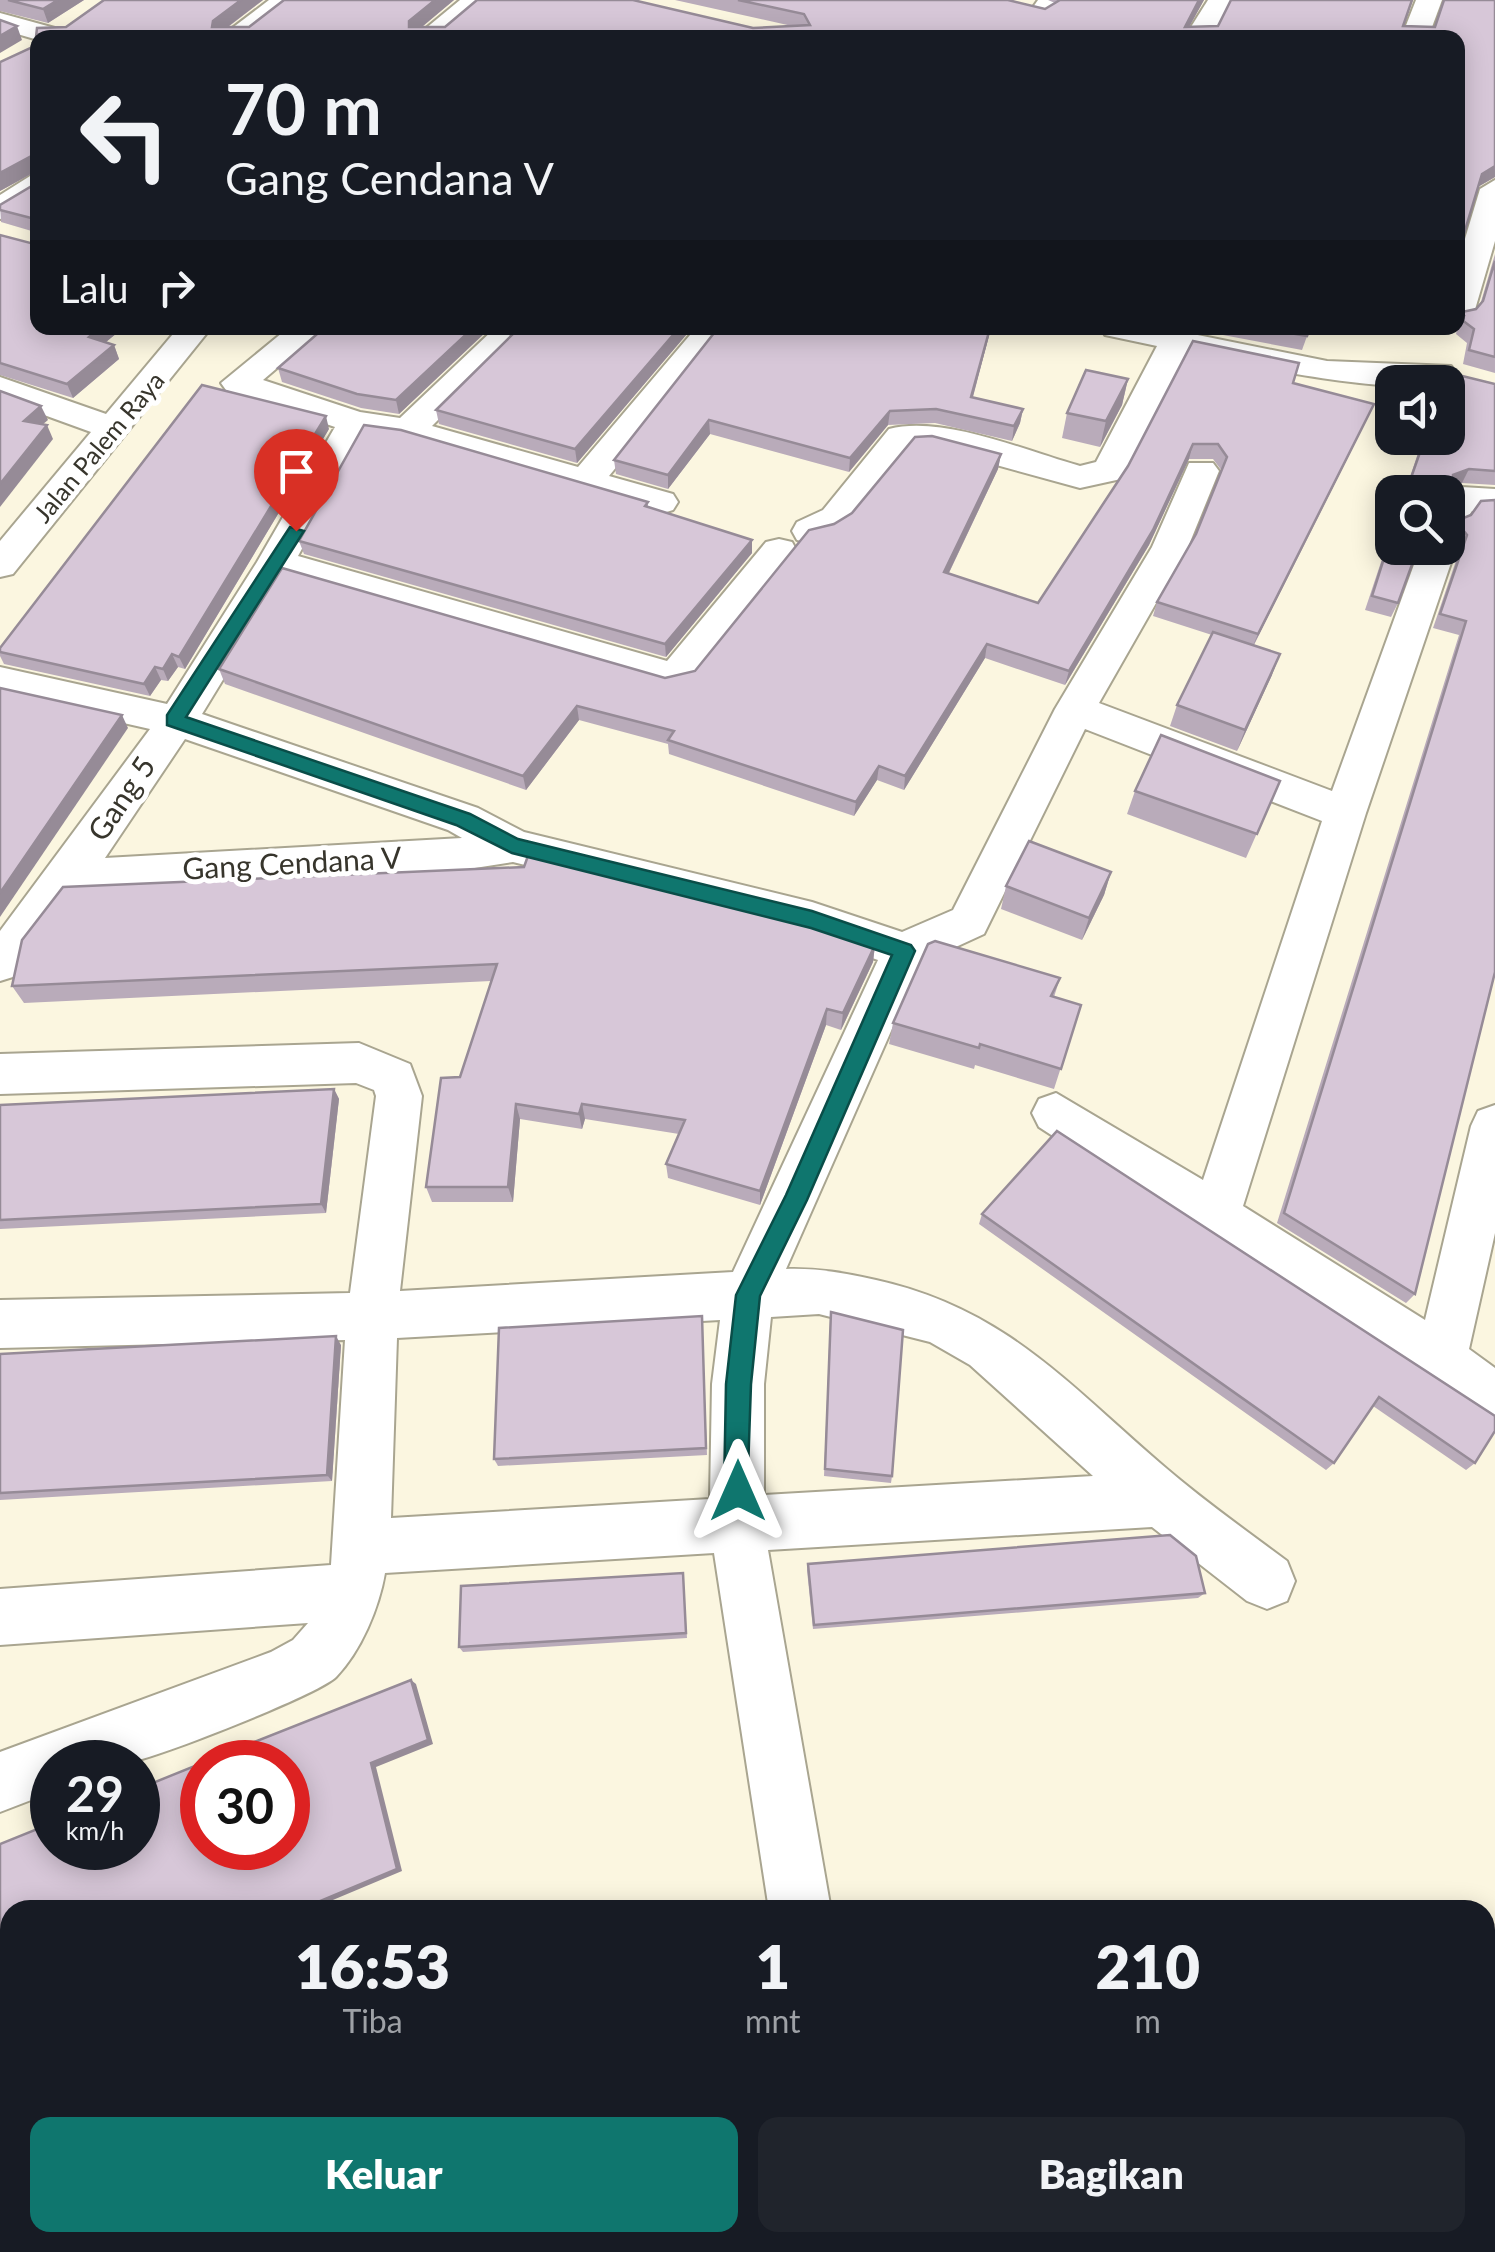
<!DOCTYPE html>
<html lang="id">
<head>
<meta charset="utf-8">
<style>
	:root { --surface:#171b24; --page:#20242c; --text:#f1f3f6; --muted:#9ea1a6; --accent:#0f766e }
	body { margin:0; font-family:Lato,sans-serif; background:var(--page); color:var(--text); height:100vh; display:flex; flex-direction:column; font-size:38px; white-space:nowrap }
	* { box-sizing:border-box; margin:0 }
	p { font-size:32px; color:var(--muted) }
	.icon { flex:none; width:55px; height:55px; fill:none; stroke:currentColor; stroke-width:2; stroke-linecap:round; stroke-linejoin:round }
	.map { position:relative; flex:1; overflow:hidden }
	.drawer { position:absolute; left:0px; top:1900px; width:1495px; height:352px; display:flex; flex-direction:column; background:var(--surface); border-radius:30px 30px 0 0; box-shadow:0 5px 25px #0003 }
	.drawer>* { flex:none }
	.banner { position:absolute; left:30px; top:30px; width:1435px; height:305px; border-radius:20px; box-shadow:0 5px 25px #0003; background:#171b24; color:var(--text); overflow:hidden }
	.buttons { position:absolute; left:1375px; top:365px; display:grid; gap:20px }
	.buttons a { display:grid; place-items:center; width:90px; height:90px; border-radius:20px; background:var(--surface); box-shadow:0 5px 25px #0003; font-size:50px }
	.speed { position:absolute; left:30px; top:1740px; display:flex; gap:20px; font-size:50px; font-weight:700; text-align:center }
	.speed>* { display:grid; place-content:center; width:130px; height:130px; border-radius:50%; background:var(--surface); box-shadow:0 5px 25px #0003; line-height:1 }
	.speed small { font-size:25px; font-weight:400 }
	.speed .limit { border:15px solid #d22; background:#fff; color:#111 }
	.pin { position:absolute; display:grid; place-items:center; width:85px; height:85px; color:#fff; margin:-102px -42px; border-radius:50% 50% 50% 0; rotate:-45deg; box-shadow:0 0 10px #0007 }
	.pin .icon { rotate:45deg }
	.me { position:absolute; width:110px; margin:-55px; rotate:0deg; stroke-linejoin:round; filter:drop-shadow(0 0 8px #0008) }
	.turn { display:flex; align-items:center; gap:35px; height:210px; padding:0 30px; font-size:45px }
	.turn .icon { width:130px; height:130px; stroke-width:2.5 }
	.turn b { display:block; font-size:70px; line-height:85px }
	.then { display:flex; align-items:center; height:95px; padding:0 30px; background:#0003; gap:20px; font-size:38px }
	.eta { display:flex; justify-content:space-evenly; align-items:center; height:170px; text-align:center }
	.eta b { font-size:60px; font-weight:800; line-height:70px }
	.button { display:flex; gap:20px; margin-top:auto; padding:20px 30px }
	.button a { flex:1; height:115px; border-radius:20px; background:var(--accent); color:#fff; font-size:40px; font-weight:800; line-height:115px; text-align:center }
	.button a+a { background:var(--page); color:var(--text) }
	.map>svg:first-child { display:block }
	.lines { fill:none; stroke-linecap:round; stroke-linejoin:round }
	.street-casing { stroke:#a9a590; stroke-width:4 }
	.street { fill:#fff; fill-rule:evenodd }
	.wall { fill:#b9abba }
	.shaded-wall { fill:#968b97 }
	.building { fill:#d7c7d8; stroke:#968b97; stroke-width:2.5 }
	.route { fill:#0f766e; stroke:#0a4d48; stroke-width:2.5 }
	.labels { text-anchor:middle; stroke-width:10; stroke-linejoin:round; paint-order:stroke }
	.far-street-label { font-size:25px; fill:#37352c; stroke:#fff }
	.street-label { font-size:30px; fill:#37352c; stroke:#fff }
</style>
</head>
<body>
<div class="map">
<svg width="1495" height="2252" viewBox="0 0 1495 2252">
	<rect width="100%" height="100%" fill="#fbf6e0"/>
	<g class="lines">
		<defs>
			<g id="street">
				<path d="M269,0H299L250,38H219Z"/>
				<path d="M460,0H490L445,38H414Z"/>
				<path d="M1038,0H1064L1038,38H1011Z"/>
				<path d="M1208,0H1234L1211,38H1184Z"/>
				<path d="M1416,0H1442L1428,38H1401Z"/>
				<path d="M0,13L62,30L66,36L38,40L0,29Z"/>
				<path d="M38,171V195L11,216L0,219V195Z"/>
				<path d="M1495,180V241L1474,313L1469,320L1458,323V262L1480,189Z"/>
				<path d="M178,328H211L13,574L0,577V541L91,432L0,399V377L106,414Z"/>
				<path d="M288,328H324L263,380L360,412L400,418L495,328H529L432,426L578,467L696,328H729L609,476L673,494L678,502L673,510L660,514L405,440L365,434L298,556L667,661L766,542L779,539L792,542L797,551L704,673L695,682L667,689L285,578L202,714L478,808L524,832L812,902L902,932L953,910L1055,709L1152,547L1189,463H1213L1219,471L1188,547L1099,703L1332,791L1420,548H1448V538L1456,548L1366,813L1243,1206L1425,1320L1471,1126L1478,1111L1495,1105V1233L1469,1349L1495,1368V1424L1476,1417L1423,1376L1039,1127L1032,1113L1039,1099L1056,1093L1203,1180L1322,821L1085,729L984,934L921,963L786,1269C818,1268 845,1273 876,1280C1003,1308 1066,1382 1160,1463C1200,1498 1244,1529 1287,1561L1295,1581L1287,1601L1267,1609L1247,1601L1152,1527L768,1550L831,1910H769L714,1553L385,1573C379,1608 361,1651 336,1677C319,1694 157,1758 130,1762C106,1766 77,1762 52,1762V1792L0,1812V1752L271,1652L293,1640L308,1623L0,1645V1589L331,1565L345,1340L0,1348V1300L350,1293L376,1096L374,1090L356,1083L0,1094V1054L359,1043L410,1064L422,1096L400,1291L733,1272L878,960L809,936L513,862L449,872L79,892L16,976L0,981V931L150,729L0,695V667L167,704L257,562L335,427L226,390L221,383ZM185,739L448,830L462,838L105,858ZM819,1314L930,1342L970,1365L1093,1476L764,1495V1384L771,1317ZM720,1320L712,1384L710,1499L391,1518L397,1338Z"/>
				<path d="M1101,328H1163L1327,361L1451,366L1456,373C1432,408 1233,362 1187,352L1121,479L1080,488L931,447L911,448C885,481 847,553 797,540L792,531L797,522L823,510L889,429C943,415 1026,451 1080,466L1096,462L1157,346L1105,335Z"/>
				<path d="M1462,487L1495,489V513L1472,511L1461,527L1448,531V493Z"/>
				<path d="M1495,2138V2206L1485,2210V2142Z"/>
				<path d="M10,2150V2218L0,2222V2154Z"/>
				<path d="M827,2242H895L897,2252H829Z"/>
				<path d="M1305,2242H1388L1384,2252H1301Z"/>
			</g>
		</defs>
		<!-- street casing -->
		<use href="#street" class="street-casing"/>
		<!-- street -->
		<use href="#street" class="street"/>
	</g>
	<!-- wall -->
	<g class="wall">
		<path d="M0,0H84L48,23L0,11Z"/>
		<path d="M104,0H263L228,27H249L284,0H454L422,27H445L477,0H633L753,28L792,26L675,0H1008L1045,9L1055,3L1048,0H1204L1189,27L1218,26L1231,0H1413L1403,26L1435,27L1444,0H1495V177L1478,187L1460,247L1462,312L1476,309L1480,305L1495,254V373L1463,364L1467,343L1456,334L1457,330L1447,328H1458V314L1464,316L1458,314V38H38V328H123L106,342L114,345L119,359L73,398L0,375V235L34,244L35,232L1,222L0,205L35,184V172L0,191V62L35,46L37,28L66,27Z"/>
		<path d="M490,328L399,414L361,408L282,382L278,368Z"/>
		<path d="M519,328H692L577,463L439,424L436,410Z"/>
		<path d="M718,328H991L973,397L1023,409L1020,423L1012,441L935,423L888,425L849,472L710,434L668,489L616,474L614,460Z"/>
		<path d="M1192,328H1310L1302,350L1191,329Z"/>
		<path d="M1446,372L1495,384V485L1462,483L1453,487L1451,530L1456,521L1471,515L1481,501L1415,1294L1406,1303L1277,1223L1459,635L1433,628L1460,549L1449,535L1448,538V492H1405L1423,438H1448V382H1442Z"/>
		<path d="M1128,379L1122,405L1100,447L1062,438L1067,413Z"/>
		<path d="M1293,383L1367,419L1254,645L1272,675L1237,751L1170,726L1177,705L1212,635L1153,616L1157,602L1196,534L1222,471L1213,459H1189L1149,545L1065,685L985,658L904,790L877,780L854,816L669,754L668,744L579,720L526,790L225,684L219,669L665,678L695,671L834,524L1001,454L998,469L949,573L1038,603L1128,466Z"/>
		<path d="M329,429L185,669L178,667L168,681L161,680L150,696L4,664L0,656V648Z"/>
		<path d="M648,502V507L752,540V553L666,657L304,554L299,541Z"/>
		<path d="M1392,529V548L1398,603L1391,617L1365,610Z"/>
		<path d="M1280,781L1246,858L1127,814L1135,791Z"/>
		<path d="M1111,872L1104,895L1082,940L1001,909L1006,886Z"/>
		<path d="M875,945L873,962L841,1030L826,1025L760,1205L668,1178L666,1164L679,1134L585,1119L582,1129L520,1119L513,1202H432L426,1187L491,981L24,1003L12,986Z"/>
		<path d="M1060,978L1054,997L1081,1005L1054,1089L975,1065L974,1069L889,1044L893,1023Z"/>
		<path d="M334,1089L339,1099L326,1213L0,1229V1105Z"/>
		<path d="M1057,1131L1475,1463L1466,1470L1373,1406L1334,1463L1326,1470L979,1224L982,1214Z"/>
		<path d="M702,1316L707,1455L498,1466L494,1459Z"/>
		<path d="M830,1321L892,1476L891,1483L824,1476Z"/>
		<path d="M341,1345L332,1481L0,1500V1354Z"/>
		<path d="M808,1564L1205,1593L1198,1598L813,1629L807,1570Z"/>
		<path d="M683,1573L687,1638L463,1652L459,1647Z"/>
	</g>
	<!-- shaded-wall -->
	<g class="shaded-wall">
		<path d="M58,0H84L48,23L43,9Z"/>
		<path d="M241,0H263L217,35L212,27L213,21Z"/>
		<path d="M435,0H454L412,35L411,38L409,21Z"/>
		<path d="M1199,0H1204L1183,38L1185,27Z"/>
		<path d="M17,26L22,40L0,53V36Z"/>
		<path d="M35,154L38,170L0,191V173Z"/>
		<path d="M1495,166V177L1476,188L1482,174Z"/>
		<path d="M100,328H123L95,351L89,337Z"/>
		<path d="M473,328H490L399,414L396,400Z"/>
		<path d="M679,328H692L577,463L575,449Z"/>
		<path d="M990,328H991L969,411L971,397Z"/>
		<path d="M114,345L119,359L73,398L67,384Z"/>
		<path d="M1128,379L1122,405L1100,447L1106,421Z"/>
		<path d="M1374,404L1367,419L1252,648L1258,634Z"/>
		<path d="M41,406L48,420L30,435L24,421Z"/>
		<path d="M1023,409L1020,423L1012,441L1014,426Z"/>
		<path d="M890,411L888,425L849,472L850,458Z"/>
		<path d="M326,416L329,429L185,669L179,657Z"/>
		<path d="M709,420L710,434L668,489V475Z"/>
		<path d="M47,425L53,439L0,507V484Z"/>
		<path d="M1193,444L1189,459L1149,545L1065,685L1069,671Z"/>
		<path d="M1001,454L998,469L942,587L944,572Z"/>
		<path d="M1469,469L1462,483L1447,490L1453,475Z"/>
		<path d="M752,540V553L666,657L665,644Z"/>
		<path d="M987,644L985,658L904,790L905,776Z"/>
		<path d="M172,654L178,667L168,681L163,669Z"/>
		<path d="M1280,654L1272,675L1237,751L1245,730Z"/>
		<path d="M155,667L161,680L150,696L144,684Z"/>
		<path d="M577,706L579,720L526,790L523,776Z"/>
		<path d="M122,715L128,728L0,917V893Z"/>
		<path d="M879,766L877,780L854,816L856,802Z"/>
		<path d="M1111,872L1104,895L1082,940L1089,918Z"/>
		<path d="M875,945L873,962L841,1030L843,1013Z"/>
		<path d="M827,1009L826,1025L760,1205V1191Z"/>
		<path d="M334,1089L339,1099L326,1213L321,1204Z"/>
		<path d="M516,1104L520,1119L513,1202L508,1187Z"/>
		<path d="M582,1104L585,1119L582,1129L579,1114Z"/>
		<path d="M336,1336L341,1345L332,1481L327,1475Z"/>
		<path d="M411,1680L416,1684L433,1744L376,1767L402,1871L309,1910H299Z"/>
		<path d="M10,2032V2036L0,2040V2036Z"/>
	</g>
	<!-- building -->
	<g class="building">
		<path d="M8,0H58L43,9Z"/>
		<path d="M104,0H241L213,21L212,27H249L284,0H435L409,21V27H445L477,0H633L753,28L810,25L804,14L738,0H1008L1045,9L1060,0H1199L1185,27L1218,26L1231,0H1412L1403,26L1435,27L1444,0H1495V166L1482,174L1460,247L1462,312L1476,309L1483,301L1495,261V357L1469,350L1474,329L1462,320L1464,316L1458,314V38H38V328H100L89,337L114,345L67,384L0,363V235L34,244L35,219L0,210V205L35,184V154L0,173V62L35,46L37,28L66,27Z"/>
		<path d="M0,20L17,26L0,36Z"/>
		<path d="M324,328H473L396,400L357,394L278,368Z"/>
		<path d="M519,328H679L575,449L436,410Z"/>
		<path d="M718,328H990L971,397L1023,409L1014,426L936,409L890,411L850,458L709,420L668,475L614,460Z"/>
		<path d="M1261,328H1310L1307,336Z"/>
		<path d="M1193,341L1299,363L1293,383L1374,404L1258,634L1157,602L1196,534L1227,457L1218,444H1193L1153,530L1069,671L987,644L905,776L879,766L856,802L668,740L674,731L577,706L523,776L219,669L282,568L665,678L695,671L809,530L834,524L852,513L915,437L932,436L1001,454L944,572L1038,603L1128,466Z"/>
		<path d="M1086,370L1128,379L1106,421L1067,413Z"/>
		<path d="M1446,372L1495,384V471L1469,469L1453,475L1451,530L1448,531V492H1406L1425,438H1448V382H1443Z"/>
		<path d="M202,385L326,416L179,657L172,654L163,669L155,667L144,684L0,652V648Z"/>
		<path d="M0,391L41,406L24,421L47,425L0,484Z"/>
		<path d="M364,425L401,430L648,502L645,506L752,540L665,644L299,541Z"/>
		<path d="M1495,500V972L1415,1294L1284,1213L1466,621L1440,614L1467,535L1456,521L1471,515L1481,501Z"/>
		<path d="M1392,533V548H1418L1398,603L1372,596Z"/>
		<path d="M1213,632L1280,654L1245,730L1177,705Z"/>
		<path d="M0,688L122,715L0,893Z"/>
		<path d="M1161,735L1280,781L1257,834L1135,791Z"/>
		<path d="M1029,841L1111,872L1089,918L1006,886Z"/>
		<path d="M529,853L809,922L875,945L843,1013L827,1009L760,1191L666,1164L685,1120L582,1104L579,1114L516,1104L508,1187H426L441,1078L460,1077L497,964L12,986L22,940L63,887L524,867Z"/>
		<path d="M935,941L1060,978L1051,996L1081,1005L1061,1069L980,1044L979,1048L893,1023L928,944Z"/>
		<path d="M334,1089L321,1204L0,1220V1105Z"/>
		<path d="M1057,1131L1495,1416V1431L1475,1463L1379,1397L1334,1463L982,1214Z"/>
		<path d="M831,1312L903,1330L892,1476L825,1469Z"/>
		<path d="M702,1316L706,1448L494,1459L499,1328Z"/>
		<path d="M336,1336L327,1475L0,1493V1354Z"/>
		<path d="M1170,1535L1196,1556L1205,1593L814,1625L808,1564Z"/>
		<path d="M683,1573L686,1633L459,1647L461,1586Z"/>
		<path d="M411,1680L428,1740L371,1763L397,1869L299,1910H10V2032L0,2036V1844L52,1823V1848H138V1789L202,1763V1848H288V1762H204Z"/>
		<path d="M24,2242H216L196,2252H3Z"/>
		<path d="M508,2242H741L743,2252H510Z"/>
	</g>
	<!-- route -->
	<path class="route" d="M290,527L304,531L186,717L470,814L518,839L812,911L911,945L915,951L807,1200L760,1296L751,1384L747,1500L738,1504L728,1500L724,1491L726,1384L736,1295L786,1195L892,955L811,928L512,853L456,825L167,725V715Z"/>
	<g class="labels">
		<!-- far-street labels -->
		<g class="far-street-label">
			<text transform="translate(99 447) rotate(-50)" y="9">Jalan Palem Raya</text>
		</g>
		<!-- street labels -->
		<g class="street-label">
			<text transform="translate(122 799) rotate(-56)" y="10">Gang 5</text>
			<text transform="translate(292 864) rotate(-3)" y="10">Gang Cendana V</text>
		</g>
	</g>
</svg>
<div class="buttons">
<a><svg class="icon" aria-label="sound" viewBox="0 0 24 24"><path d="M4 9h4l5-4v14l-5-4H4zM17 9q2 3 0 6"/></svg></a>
<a><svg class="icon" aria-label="search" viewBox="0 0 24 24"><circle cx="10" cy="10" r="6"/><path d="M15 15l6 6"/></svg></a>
</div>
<div class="speed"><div>29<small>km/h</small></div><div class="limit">30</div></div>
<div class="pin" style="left:296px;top:531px;background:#d93025"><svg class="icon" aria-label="arrive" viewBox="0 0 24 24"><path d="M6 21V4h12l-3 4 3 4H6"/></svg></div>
<svg class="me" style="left:738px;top:1491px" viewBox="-20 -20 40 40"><path d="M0-17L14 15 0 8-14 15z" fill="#0f766e" stroke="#fff" stroke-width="4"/></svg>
<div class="banner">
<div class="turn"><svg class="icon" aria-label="left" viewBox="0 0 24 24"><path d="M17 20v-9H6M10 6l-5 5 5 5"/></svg><div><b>70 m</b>Gang Cendana V</div></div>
<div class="then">Lalu<svg class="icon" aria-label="right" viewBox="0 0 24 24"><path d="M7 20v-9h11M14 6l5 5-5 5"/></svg></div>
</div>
<section class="drawer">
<div class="eta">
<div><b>16:53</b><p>Tiba</p></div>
<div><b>1</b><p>mnt</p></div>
<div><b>210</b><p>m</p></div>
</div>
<div class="button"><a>Keluar</a><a>Bagikan</a></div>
</section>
</div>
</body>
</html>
